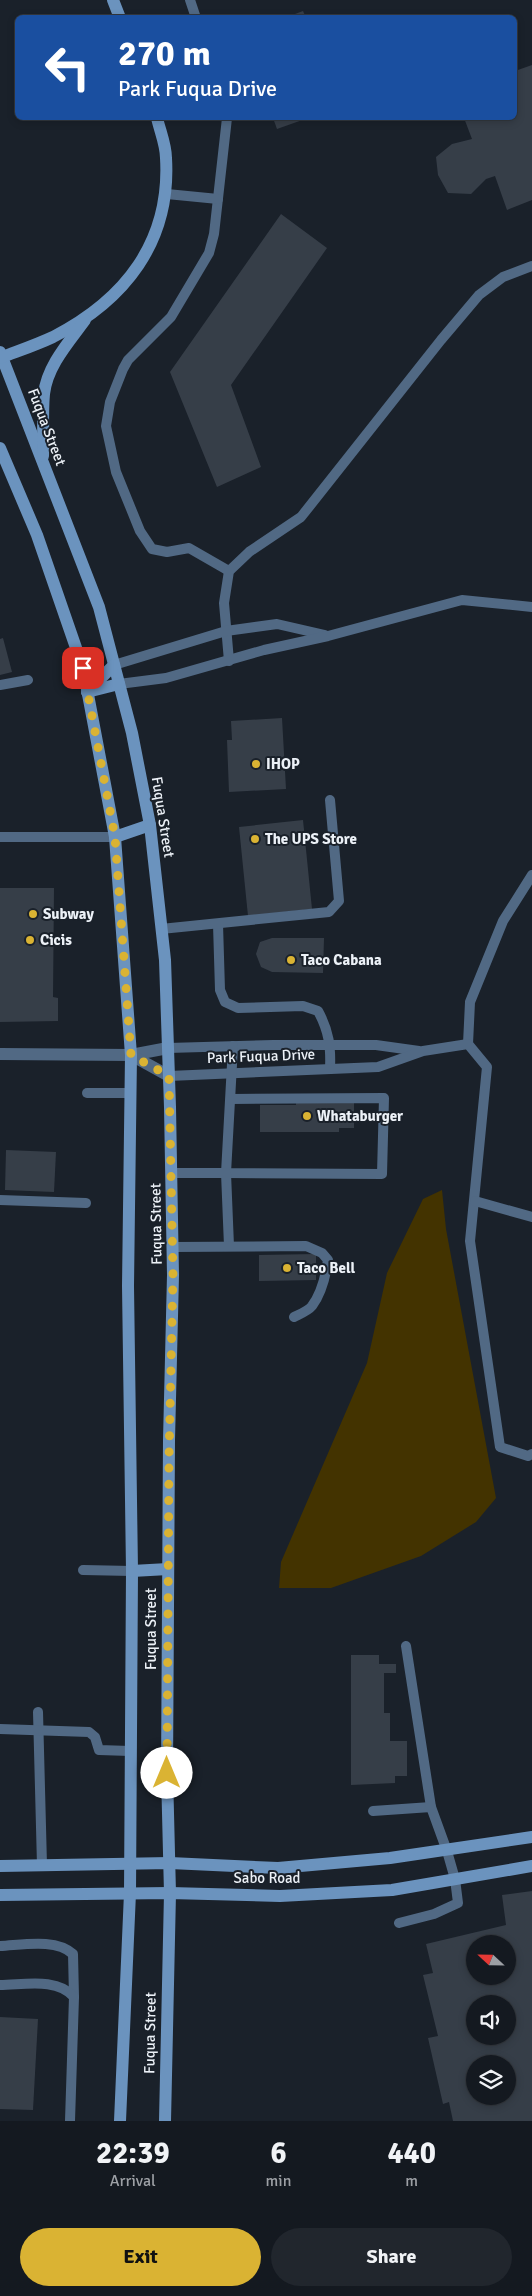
<!DOCTYPE html>
<html lang="en">
<head>
<meta charset="utf-8">
<style>
	:root { --surface:#141920; --page:#21262d; --text:#f1f3f6; --muted:#9da0a5; --line:#33383e; --accent:#dab333 }
	body { margin:0; font-family:Signika,sans-serif; background:var(--page); color:var(--text); height:100vh; display:flex; flex-direction:column; font-size:19px; white-space:nowrap }
	* { box-sizing:border-box; margin:0 }
	p { font-size:16px; color:var(--muted) }
	.icon { flex:none; width:28px; height:28px; fill:none; stroke:currentColor; stroke-width:2; stroke-linecap:round; stroke-linejoin:round }
	.map { position:relative; height:2121px; overflow:hidden }
	.drawer { display:flex; flex-direction:column; background:var(--surface); flex:1 }
	.drawer>* { flex:none }
	.top-card { position:absolute; left:15px; top:15px; width:502px; height:105px; border-radius:8px; box-shadow:0 2px 8px #0003,0 0 0 1px var(--line); background:#1a4fa0; color:#fff; overflow:hidden }
	.needle { width:32px; rotate:292deg }
	.buttons { position:absolute; left:466px; top:1935px; display:grid; gap:10px }
	.buttons a { display:grid; place-items:center; width:50px; height:50px; border-radius:50%; background:var(--surface); box-shadow:0 2px 8px #0003,0 0 0 1px var(--line); font-size:25px }
	.pin { position:absolute; display:grid; place-items:center; width:42px; height:42px; color:#fff; margin:-21px; border-radius:10px; box-shadow:0 2px 8px #0006 }
	.me { position:absolute; width:55px; margin:-28px; rotate:0deg; stroke-linejoin:round; filter:drop-shadow(0 0 4px #0008) }
	.turn { display:flex; align-items:center; gap:18px; height:105px; padding:0 20px; font-size:22px }
	.turn .icon { width:65px; height:65px; stroke-width:2.5 }
	.turn b { display:block; font-size:35px; line-height:42px }
	.eta { display:flex; justify-content:space-evenly; align-items:center; height:85px; text-align:center }
	.eta b { font-size:30px; font-weight:700; line-height:35px }
	.button { display:flex; gap:10px; margin-top:auto; padding:10px 20px }
	.button a { flex:1; height:58px; border-radius:30px; background:var(--accent); color:#111; font-size:20px; font-weight:700; line-height:58px; text-align:center }
	.button a+a { background:var(--page); color:var(--text) }
	.map>svg:first-child { display:block }
	.green { fill:#433300 }
	.building { fill:#363e48; fill-rule:evenodd }
	.lines { fill:none; stroke-linecap:round; stroke-linejoin:round }
	.lane { stroke:#516984; stroke-width:10 }
	.street { stroke:#516984; stroke-width:12 }
	.secondary { stroke:#6b93be; stroke-width:12 }
	.route { stroke:#dab333; stroke-width:9; stroke-dasharray:0 16.2 }
	.poi-dot { fill:#dab333; stroke:#1a212a; stroke-width:2 }
	.labels { text-anchor:middle; stroke-width:4; stroke-linejoin:round; paint-order:stroke }
	.street-label { font-size:15px; fill:#ecf1f7; stroke:#1a212a }
	.poi-label { font-size:15px; font-weight:bold; fill:#ecf1f7; stroke:#1a212a; text-anchor:start }
</style>
</head>
<body>
<div class="map">
<svg width="532" height="2121" viewBox="0 0 532 2121">
	<rect width="100%" height="100%" fill="#1a212a"/>
	<!-- green -->
	<path class="green" d="M442,1190L446,1229L496,1498L476,1522L421,1556L331,1588H279L281,1562L367,1363L387,1273L423,1199Z"/>
	<!-- building -->
	<g class="building">
		<path d="M303,11L306,18H287V17Z"/>
		<path d="M532,65V200L507,210L495,176L486,179L471,194L448,193L438,175L436,157L452,144L472,139L464,118H515V71Z"/>
		<path d="M273,118H308L277,129Z"/>
		<path d="M281,214L327,248L231,385L261,467L217,487L170,372Z"/>
		<path d="M3,638L12,672L0,675V639Z"/>
		<path d="M282,718L286,789L229,792L227,740H232L231,721Z"/>
		<path d="M303,820L312,909L248,916L239,827Z"/>
		<path d="M0,888H54L53,997L58,998V1021L0,1022Z"/>
		<path d="M272,938H324L323,973L272,972L261,967L256,954L260,942Z"/>
		<path d="M296,1102H354V1128H339V1132H260V1105H296Z"/>
		<path d="M6,1150L56,1152L54,1192L5,1190Z"/>
		<path d="M316,1254V1280L259,1281V1255Z"/>
		<path d="M351,1655H379V1664H396V1673H384V1713H390V1741H407V1776H395V1783L351,1785Z"/>
		<path d="M532,1891V2121H453L449,2102L443,2104L428,2038L438,2036L423,1975L433,1973L426,1944L506,1925L502,1895ZM475,1944H508V1976H475ZM475,2004H508V2036H475ZM475,2064H508V2096H475Z"/>
		<path d="M0,2017L38,2019L33,2110L0,2109Z"/>
	</g>
	<g class="lines">
		<!-- lane -->
		<g class="lane">
			<path d="M190,0L196,18"/>
			<path d="M227,118L214,234L209,253L171,317L128,360L123,369L110,402L106,426L116,472L140,531L152,549L167,552L189,548L229,571"/>
			<path d="M167,194L218,199"/>
			<path d="M229,661L224,603L229,571L249,552L301,517L441,340L479,295L503,277L532,266"/>
			<path d="M114,665L226,631L277,624L325,635"/>
			<path d="M119,684L166,678L264,650L328,636L462,600L532,607"/>
			<path d="M0,685L28,680"/>
			<path d="M0,837H115"/>
			<path d="M218,924L220,990L225,1002L238,1008L303,1006L318,1011C329,1031 331,1047 330,1069"/>
			<path d="M161,929L329,912L339,901L330,800"/>
			<path d="M468,1044L470,1002L503,921L532,875"/>
			<path d="M168,1048L273,1045H376L419,1051"/>
			<path d="M169,1076L378,1067L423,1051L468,1044L487,1067L470,1241L500,1447L528,1456L532,1454"/>
			<path d="M87,1093H131"/>
			<path d="M231,1099L384,1098L382,1174L226,1173L233,1046"/>
			<path d="M171,1173H226L229,1246"/>
			<path d="M0,1200L86,1203"/>
			<path d="M475,1201L532,1217"/>
			<path d="M173,1247L306,1246L322,1253L328,1260C326,1274 321,1294 312,1306C308,1311 300,1314 294,1317"/>
			<path d="M83,1570L132,1571"/>
			<path d="M38,1712L42,1865"/>
			<path d="M0,1729L89,1732L95,1737L99,1750L130,1751"/>
			<path d="M373,1811L431,1807"/>
			<path d="M399,1923L434,1914L458,1903L455,1879L447,1851L431,1807L406,1646"/>
			<path d="M0,1946C22,1945 56,1938 73,1954L74,1997"/>
			<path d="M0,1985C23,1985 57,1977 74,1997L70,2121"/>
		</g>
		<!-- street -->
		<g class="street">
			<path d="M0,1054L131,1055L168,1048"/>
			<path d="M131,1055L169,1076"/>
		</g>
		<!-- secondary -->
		<g class="secondary">
			<path d="M113,0L120,18"/>
			<path d="M0,352L99,607L132,733L150,825L165,960L170,1107L173,1275L169,1440L167,1773L170,1893L165,2121"/>
			<path d="M0,358C18,351 36,345 53,337C125,300 171,242 166,158C166,145 160,131 157,118"/>
			<path d="M0,448L37,535L83,668L115,837L131,1055L128,1286L132,1571L130,1893L120,2121"/>
			<path d="M43,456C44,436 42,414 44,394C47,366 69,342 85,320"/>
			<path d="M87,692L114,665"/>
			<path d="M87,692L119,684"/>
			<path d="M115,837L150,825"/>
			<path d="M132,1571L168,1569"/>
			<path d="M0,1866L170,1863L278,1868L390,1858L532,1837"/>
			<path d="M0,1895L170,1893L280,1896L392,1890L532,1866"/>
		</g>
	</g>
	<g class="lines">
		<!-- route -->
		<path class="route" d="M83,668L115,837L131,1055L169,1076L173,1275L169,1458L167,1773"/>
	</g>
	<!-- markers -->
	<g class="poi-dot">
		<circle cx="256" cy="764" r="5"/>
		<circle cx="255" cy="839" r="5"/>
		<circle cx="33" cy="914" r="5"/>
		<circle cx="30" cy="940" r="5"/>
		<circle cx="291" cy="960" r="5"/>
		<circle cx="307" cy="1116" r="5"/>
		<circle cx="287" cy="1268" r="5"/>
	</g>
	<g class="labels">
		<!-- street labels -->
		<g class="street-label">
			<text transform="translate(47 427) rotate(69)" y="5">Fuqua Street</text>
			<text transform="translate(163 817) rotate(81)" y="5">Fuqua Street</text>
			<text transform="translate(261 1056) rotate(-2)" y="5">Park Fuqua Drive</text>
			<text transform="translate(156 1224) rotate(-91)" y="5">Fuqua Street</text>
			<text transform="translate(151 1629) rotate(-90)" y="5">Fuqua Street</text>
			<text x="267" y="1883">Sabo Road</text>
			<text transform="translate(150 2033) rotate(-89)" y="5">Fuqua Street</text>
		</g>
		<!-- poi labels -->
		<g class="poi-label">
			<text x="266" y="769">IHOP</text>
			<text x="265" y="844">The UPS Store</text>
			<text x="43" y="919">Subway</text>
			<text x="40" y="945">Cicis</text>
			<text x="301" y="965">Taco Cabana</text>
			<text x="317" y="1121">Whataburger</text>
			<text x="297" y="1273">Taco Bell</text>
		</g>
	</g>
</svg>
<div class="buttons">
<a><svg class="needle" viewBox="-14 -14 28 28"><path d="M0-13l5 13h-10z" fill="#e53935"/><path d="M0 13l5-13h-10z" fill="#9da0a5"/></svg></a>
<a><svg class="icon" aria-label="sound" viewBox="0 0 24 24"><path d="M4 9h4l5-4v14l-5-4H4zM17 9q2 3 0 6"/></svg></a>
<a><svg class="icon" aria-label="layers" viewBox="0 0 24 24"><path d="M12 4l9 5-9 5-9-5zM3 14l9 5 9-5"/></svg></a>
</div>
<div class="pin" style="left:83px;top:668px;background:#d93025"><svg class="icon" aria-label="arrive" viewBox="0 0 24 24"><path d="M6 21V4h12l-3 4 3 4H6"/></svg></div>
<svg class="me" style="left:167px;top:1773px" viewBox="-20 -20 40 40"><circle r="19" fill="#fff"/><path d="M0-13L10 11 0 6-10 11z" fill="#dab333"/></svg>
<div class="top-card">
<div class="turn"><svg class="icon" aria-label="left" viewBox="0 0 24 24"><path d="M17 20v-9H6M10 6l-5 5 5 5"/></svg><div><b>270 m</b>Park Fuqua Drive</div></div>
</div>
</div>
<section class="drawer">
<div class="eta">
<div><b>22:39</b><p>Arrival</p></div>
<div><b>6</b><p>min</p></div>
<div><b>440</b><p>m</p></div>
</div>
<div class="button"><a>Exit</a><a>Share</a></div>
</section>
</body>
</html>
